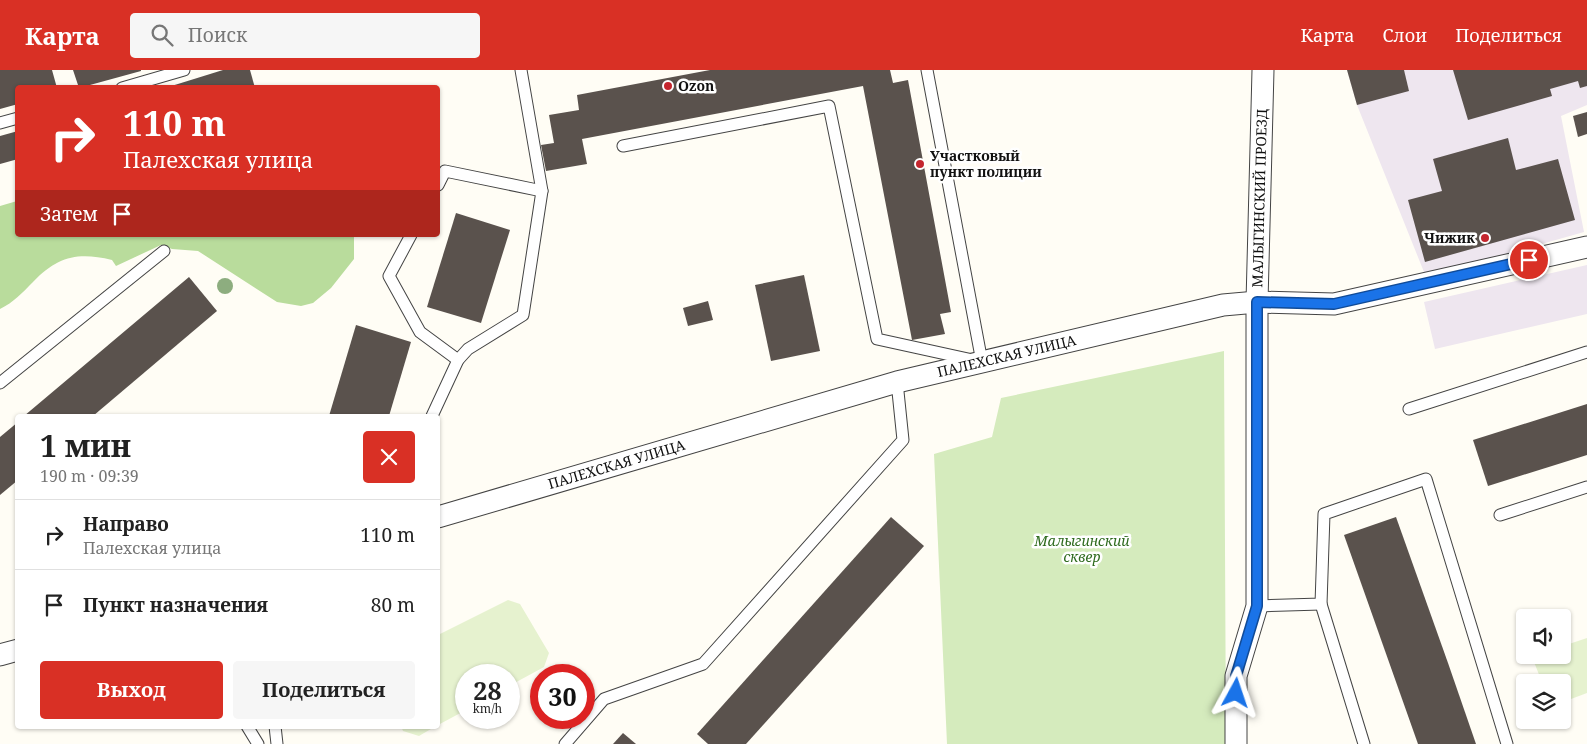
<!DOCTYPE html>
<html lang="ru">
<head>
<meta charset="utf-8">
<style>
	:root { --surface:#fff; --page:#f6f6f6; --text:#222; --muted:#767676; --line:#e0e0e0; --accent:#d93025 }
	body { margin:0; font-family:"Noto Serif",serif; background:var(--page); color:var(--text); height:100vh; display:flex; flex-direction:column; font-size:19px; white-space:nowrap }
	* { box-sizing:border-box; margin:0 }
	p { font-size:16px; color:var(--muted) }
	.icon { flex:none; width:28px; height:28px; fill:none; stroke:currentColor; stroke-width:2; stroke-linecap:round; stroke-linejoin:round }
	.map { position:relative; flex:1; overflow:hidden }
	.side { position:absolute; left:15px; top:344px; width:425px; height:315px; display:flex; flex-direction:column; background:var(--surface); border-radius:5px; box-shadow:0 1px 4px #0004 }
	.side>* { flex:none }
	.hud { position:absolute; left:15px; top:15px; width:425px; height:152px; border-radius:5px; box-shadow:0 1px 4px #0004; background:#d93025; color:#fff; overflow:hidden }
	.tools { position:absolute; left:1516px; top:539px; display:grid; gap:10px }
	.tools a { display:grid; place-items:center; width:55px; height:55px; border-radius:5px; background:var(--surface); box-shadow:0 1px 4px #0004; font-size:25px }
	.speed { position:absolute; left:455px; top:594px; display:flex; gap:10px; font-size:25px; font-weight:700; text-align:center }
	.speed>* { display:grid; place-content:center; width:65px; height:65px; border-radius:50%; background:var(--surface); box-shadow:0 1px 4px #0004; line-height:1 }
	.speed small { font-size:12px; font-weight:400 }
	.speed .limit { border:8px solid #d22; background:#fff; color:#111 }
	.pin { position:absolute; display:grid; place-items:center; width:42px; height:42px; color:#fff; margin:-21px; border:2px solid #fff; border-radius:50%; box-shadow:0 1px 5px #0007 }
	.me { position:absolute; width:55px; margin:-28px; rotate:5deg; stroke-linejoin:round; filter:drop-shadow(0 0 4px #0008) }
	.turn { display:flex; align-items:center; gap:18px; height:105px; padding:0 25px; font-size:22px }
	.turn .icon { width:65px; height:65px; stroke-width:2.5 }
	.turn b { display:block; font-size:35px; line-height:42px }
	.then { display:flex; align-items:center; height:48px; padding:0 25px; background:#0003; gap:10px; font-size:19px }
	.round { display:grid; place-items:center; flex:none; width:52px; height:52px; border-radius:5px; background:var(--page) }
	.headline { display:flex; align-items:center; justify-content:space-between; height:85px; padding:0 25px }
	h1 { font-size:30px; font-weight:700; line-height:38px }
	.primary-button { display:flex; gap:10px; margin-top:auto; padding:10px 25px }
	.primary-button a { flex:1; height:58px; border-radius:5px; background:var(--accent); color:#fff; font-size:20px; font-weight:700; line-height:58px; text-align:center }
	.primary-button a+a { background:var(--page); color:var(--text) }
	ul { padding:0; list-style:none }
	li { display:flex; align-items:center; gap:15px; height:70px; padding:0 25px; border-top:1px solid var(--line) }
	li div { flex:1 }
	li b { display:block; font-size:19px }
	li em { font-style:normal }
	header { display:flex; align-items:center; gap:30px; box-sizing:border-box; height:70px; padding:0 25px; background:var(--accent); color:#fff }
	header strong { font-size:24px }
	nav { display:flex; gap:28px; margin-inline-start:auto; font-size:18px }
	.search { width:350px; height:45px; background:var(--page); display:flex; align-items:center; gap:12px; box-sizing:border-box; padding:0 18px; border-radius:5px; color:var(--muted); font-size:19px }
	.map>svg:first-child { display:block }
	.industrial { fill:#eee6ef }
	.green { fill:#d5ebbd }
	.forest { fill:#b9dc9c }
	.pitch { fill:#e6f2cf }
	.building { fill:#5a524d }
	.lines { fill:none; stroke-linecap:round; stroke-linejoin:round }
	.service-casing { stroke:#444; stroke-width:13 }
	.minor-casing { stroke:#444; stroke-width:23 }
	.service { stroke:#fff; stroke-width:11 }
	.minor { stroke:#fff; stroke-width:21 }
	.tree { fill:#8dad7f }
	.route-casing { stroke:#114b97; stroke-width:12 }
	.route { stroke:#1a73e8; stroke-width:9 }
	.poi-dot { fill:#c4262e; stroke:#fff; stroke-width:2 }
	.labels { text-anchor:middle; stroke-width:5; stroke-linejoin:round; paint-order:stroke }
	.poi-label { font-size:14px; font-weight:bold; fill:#111; stroke:#fff; text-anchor:start }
	.street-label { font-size:14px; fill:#111; stroke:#fff }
	.park-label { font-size:14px; font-style:italic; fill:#2f6b1f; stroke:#fff }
</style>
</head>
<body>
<header>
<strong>Карта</strong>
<div class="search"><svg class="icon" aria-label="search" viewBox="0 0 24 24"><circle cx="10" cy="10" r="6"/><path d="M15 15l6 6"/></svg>Поиск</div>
<nav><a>Карта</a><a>Слои</a><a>Поделиться</a></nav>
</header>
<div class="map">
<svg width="1587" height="674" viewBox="0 0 1587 674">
	<rect width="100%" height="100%" fill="#fffdf5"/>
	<!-- industrial -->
	<g class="industrial">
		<path d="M1347,0H1587V35L1561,46L1584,162L1426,207L1357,35Z"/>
		<path d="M1587,195V244L1435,279L1424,232Z"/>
	</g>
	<!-- green -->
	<path class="green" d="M1224,281L1226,674H947L934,384L992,367L1001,328Z"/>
	<!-- forest -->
	<path class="forest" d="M17,131L18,165H354V189L331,218L313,233L301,236L277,232L198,181L172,179L161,175L116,196L112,190C78,182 58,186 33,212C22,223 14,232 0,239V136Z"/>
	<!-- pitch -->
	<g class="pitch">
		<path d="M508,530L520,534L549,583L544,597L509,616V605H466V640L438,655V565Z"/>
		<path d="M1587,568V623L1563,632L1562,612H1542L1532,587L1538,585H1562L1563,576Z"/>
		<path d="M401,656H436L419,666L403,661Z"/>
	</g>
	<!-- building -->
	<g class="building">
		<path d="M0,0H52L57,18H18V34L0,39Z"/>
		<path d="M73,0H141V1L79,18Z"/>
		<path d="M223,0H250L255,18H165Z"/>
		<path d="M710,0H890L893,13L908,10L951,242L940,244L945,264L912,270L863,16L582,69L587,94L546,101L541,75L554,73L549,45L579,40L577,25Z"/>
		<path d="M1347,0H1404L1409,21L1357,35Z"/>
		<path d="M1453,0H1587V16L1580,18L1578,11L1550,19L1552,26L1468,50Z"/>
		<path d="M1587,42V64L1578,67L1573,46Z"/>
		<path d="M18,61V89L0,94V66Z"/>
		<path d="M1508,68L1516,100L1558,89L1575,150L1425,192L1408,130L1442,121L1433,89Z"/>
		<path d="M456,143L510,160L481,253L427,237Z"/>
		<path d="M804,205L820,281L771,291L755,215Z"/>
		<path d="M189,207L217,241L93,346H24Z"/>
		<path d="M708,231L713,250L688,256L683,238Z"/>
		<path d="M356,255L411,272L389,346H329Z"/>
		<path d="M1587,334V385L1488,416L1473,370Z"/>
		<path d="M18,352V410L0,425V367Z"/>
		<path d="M891,447L924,476L746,674H708L697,664Z"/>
		<path d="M1396,447L1448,593L1476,674H1418L1344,465Z"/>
		<path d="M623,663L636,674H613Z"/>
	</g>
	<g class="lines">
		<defs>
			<g id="service">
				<path d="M122,18L184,0"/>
				<path d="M0,53L18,48"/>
				<path d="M623,76L829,36L877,269L982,292L927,0"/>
				<path d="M438,115L445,101L542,121"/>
				<path d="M411,165L389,206L420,262L458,290"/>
				<path d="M0,313L164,181"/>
				<path d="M1409,339L1587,282"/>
				<path d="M432,346L458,290L468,279L523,245L542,121L521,0"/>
				<path d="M1500,445L1587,417"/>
				<path d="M1321,534L1364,674"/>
				<path d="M1257,536L1321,534L1324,444L1426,409L1507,674"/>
				<path d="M247,656L258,674"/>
				<path d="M275,656L277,674"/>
				<path d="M565,674L604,629L703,594L903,370L897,312"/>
			</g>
			<g id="minor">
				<path id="s1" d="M438,447L897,312L1223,235L1257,232L1334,234L1587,177"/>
				<path d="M0,585L18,580"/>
				<path id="s2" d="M1236,674V606L1257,536V232L1263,0"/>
			</g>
		</defs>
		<!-- service casing -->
		<use href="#service" class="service-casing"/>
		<!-- minor casing -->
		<use href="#minor" class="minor-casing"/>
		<!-- service -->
		<use href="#service" class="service"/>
		<!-- minor -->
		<use href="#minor" class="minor"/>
	</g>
	<!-- trees -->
	<circle class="tree" cx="225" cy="216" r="8"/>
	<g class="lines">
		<defs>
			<path id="route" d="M1236,623V606L1257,536V232L1334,234L1529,190"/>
		</defs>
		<!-- route casing -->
		<use href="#route" class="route-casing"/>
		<!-- route -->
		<use href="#route" class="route"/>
	</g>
	<!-- markers -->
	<g class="poi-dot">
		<circle cx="668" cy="16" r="5"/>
		<circle cx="920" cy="94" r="5"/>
		<circle cx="1485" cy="168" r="5"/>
	</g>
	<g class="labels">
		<!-- poi labels -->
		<g class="poi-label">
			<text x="678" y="21">Ozon</text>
			<text x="930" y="91">Участковый<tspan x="930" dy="16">пункт полиции</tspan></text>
			<text x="1475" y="173" text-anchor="end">Чижик</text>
		</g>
		<!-- street labels -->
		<g class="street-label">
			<text dy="5" stroke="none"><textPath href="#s2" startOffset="549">МАЛЫГИНСКИЙ ПРОЕЗД</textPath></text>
			<text dy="5" stroke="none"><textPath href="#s1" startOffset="591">ПАЛЕХСКАЯ УЛИЦА</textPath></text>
			<text dy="5" stroke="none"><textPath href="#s1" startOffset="186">ПАЛЕХСКАЯ УЛИЦА</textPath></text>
		</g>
		<!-- park labels -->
		<g class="park-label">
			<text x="1082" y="476">Малыгинский<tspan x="1082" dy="16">сквер</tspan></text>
		</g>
	</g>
</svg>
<div class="tools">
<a><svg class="icon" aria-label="sound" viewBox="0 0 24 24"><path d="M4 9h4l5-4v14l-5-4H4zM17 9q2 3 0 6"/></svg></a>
<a><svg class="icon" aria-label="layers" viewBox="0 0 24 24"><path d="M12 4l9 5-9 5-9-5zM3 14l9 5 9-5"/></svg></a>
</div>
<div class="speed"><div>28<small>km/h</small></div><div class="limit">30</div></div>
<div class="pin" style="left:1529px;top:190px;background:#d93025"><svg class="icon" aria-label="arrive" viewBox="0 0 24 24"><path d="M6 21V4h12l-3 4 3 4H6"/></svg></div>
<svg class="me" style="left:1236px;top:623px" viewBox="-20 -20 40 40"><path d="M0-17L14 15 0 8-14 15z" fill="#1a73e8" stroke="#fff" stroke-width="4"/></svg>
<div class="hud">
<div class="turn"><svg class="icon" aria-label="right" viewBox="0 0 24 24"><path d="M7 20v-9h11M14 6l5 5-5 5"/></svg><div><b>110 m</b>Палехская улица</div></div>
<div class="then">Затем<svg class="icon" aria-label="arrive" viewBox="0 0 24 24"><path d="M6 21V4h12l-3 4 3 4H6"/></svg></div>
</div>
<section class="side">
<div class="headline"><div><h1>1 мин</h1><p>190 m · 09:39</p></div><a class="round" style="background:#d93025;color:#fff"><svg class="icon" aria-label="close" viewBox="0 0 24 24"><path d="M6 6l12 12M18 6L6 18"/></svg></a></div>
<ul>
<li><svg class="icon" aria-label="right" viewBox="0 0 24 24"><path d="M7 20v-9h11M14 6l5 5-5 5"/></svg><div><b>Направо</b><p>Палехская улица</p></div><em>110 m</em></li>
<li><svg class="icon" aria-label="arrive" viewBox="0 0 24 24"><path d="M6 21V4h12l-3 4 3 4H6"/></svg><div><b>Пункт назначения</b></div><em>80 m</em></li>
</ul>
<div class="primary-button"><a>Выход</a><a>Поделиться</a></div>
</section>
</div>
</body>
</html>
